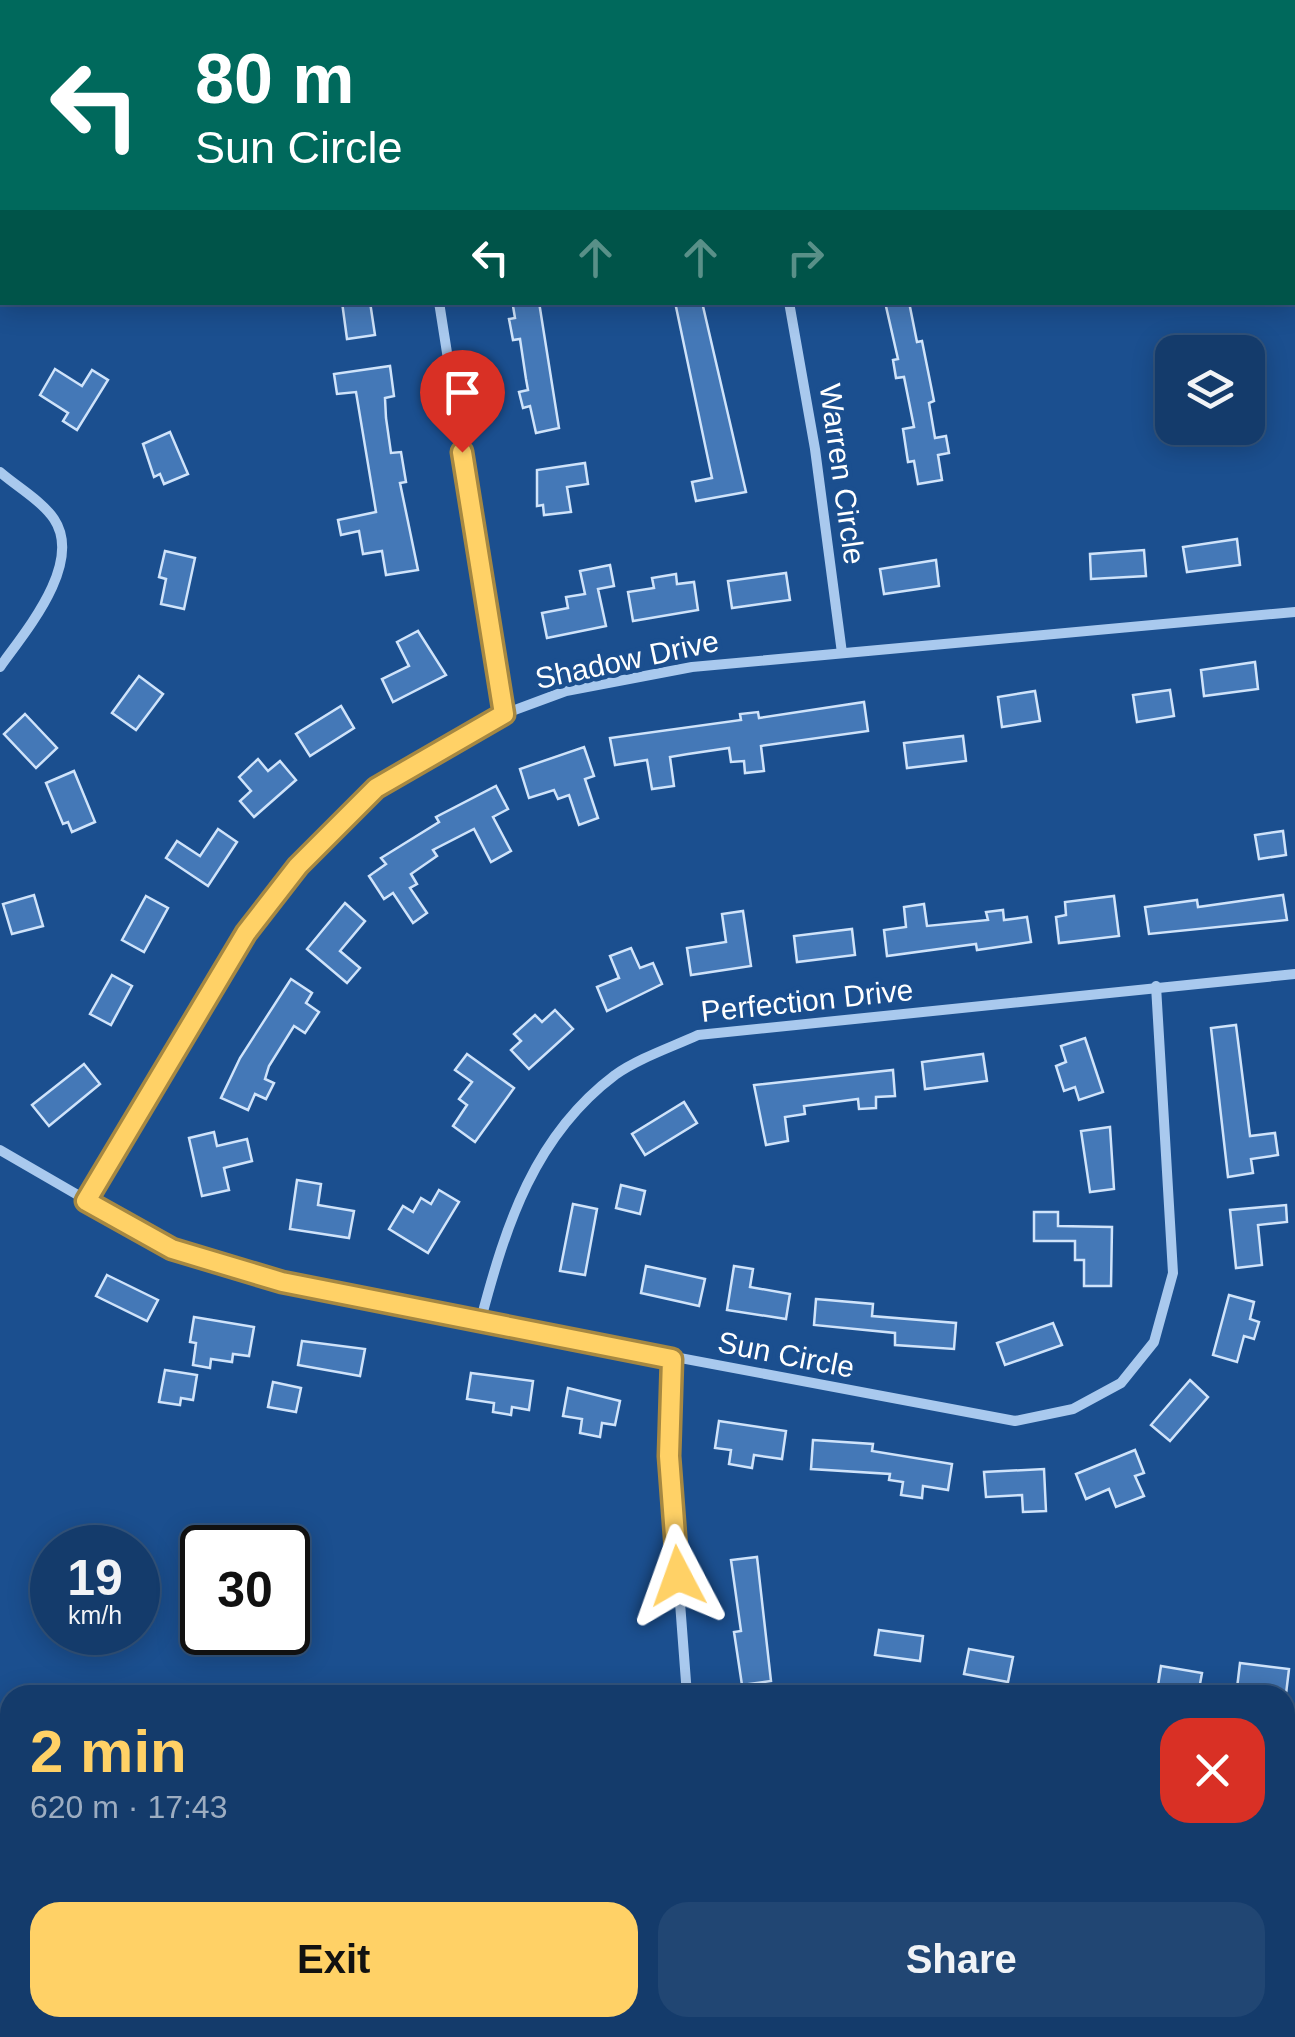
<!DOCTYPE html>
<html lang="en">
<head>
<meta charset="utf-8">
<style>
	:root { --surface:#143b6b; --page:#214673; --text:#f1f3f6; --muted:#9dadc1; --line:#33557e; --accent:#ffd166 }
	body { margin:0; font-family:Helvetica,sans-serif; background:var(--page); color:var(--text); height:100vh; display:flex; flex-direction:column; font-size:38px; white-space:nowrap }
	* { box-sizing:border-box; margin:0 }
	p { font-size:32px; color:var(--muted) }
	.icon { flex:none; width:55px; height:55px; fill:none; stroke:currentColor; stroke-width:2; stroke-linecap:round; stroke-linejoin:round }
	.map { position:relative; flex:1; overflow:hidden }
	.sheet { position:absolute; left:0px; top:1685px; width:1295px; height:352px; display:flex; flex-direction:column; background:var(--surface); border-radius:30px 30px 0 0; box-shadow:0 5px 25px #0003,0 0 0 2px var(--line) }
	.sheet>* { flex:none }
	.top-card { position:absolute; left:0px; top:0px; width:1295px; height:305px; box-shadow:0 5px 25px #0003,0 0 0 2px var(--line); background:#00695c; color:#fff; overflow:hidden }
	.tools { position:absolute; left:1155px; top:335px; display:grid; gap:20px }
	.tools a { display:grid; place-items:center; width:110px; height:110px; border-radius:20px; background:var(--surface); box-shadow:0 5px 25px #0003,0 0 0 2px var(--line); font-size:50px }
	.speed { position:absolute; left:30px; top:1525px; display:flex; gap:20px; font-size:50px; font-weight:700; text-align:center }
	.speed>* { display:grid; place-content:center; width:130px; height:130px; border-radius:50%; background:var(--surface); box-shadow:0 5px 25px #0003,0 0 0 2px var(--line); line-height:1 }
	.speed small { font-size:25px; font-weight:400 }
	.speed .limit { border:5px solid #111; border-radius:15px; background:#fff; color:#111 }
	.pin { position:absolute; display:grid; place-items:center; width:85px; height:85px; color:#fff; margin:-102px -42px; border-radius:50% 50% 50% 0; rotate:-45deg; box-shadow:0 0 10px #0007 }
	.pin .icon { rotate:45deg }
	.me { position:absolute; width:110px; margin:-55px; rotate:356deg; stroke-linejoin:round; filter:drop-shadow(0 0 8px #0008) }
	.turn { display:flex; align-items:center; gap:35px; height:210px; padding:0 30px; font-size:45px }
	.turn .icon { width:130px; height:130px; stroke-width:2.5 }
	.turn b { display:block; font-size:70px; line-height:85px }
	.lanes { display:flex; align-items:center; height:95px; padding:0 30px; background:#0003; justify-content:center; gap:50px; direction:ltr }
	.lanes .off { opacity:.35 }
	.round { display:grid; place-items:center; flex:none; width:105px; height:105px; border-radius:30px; background:var(--page) }
	.overview { display:flex; align-items:center; justify-content:space-between; height:170px; padding:0 30px }
	h1 { font-size:60px; font-weight:700; line-height:75px; color:var(--accent) }
	.primary-button { display:flex; gap:20px; margin-top:auto; padding:20px 30px }
	.primary-button a { flex:1; height:115px; border-radius:30px; background:var(--accent); color:#111; font-size:40px; font-weight:700; line-height:115px; text-align:center }
	.primary-button a+a { background:var(--page); color:var(--text) }
	.map>svg:first-child { display:block }
	.building { fill:#4478b7; stroke:#cfe3fa; stroke-width:2.5 }
	.lines { fill:none; stroke-linecap:round; stroke-linejoin:round }
	.street { stroke:#a9c9ee; stroke-width:10 }
	.route-casing { stroke:#a68842; stroke-width:25 }
	.route { stroke:#ffd166; stroke-width:18 }
	.labels { text-anchor:middle; stroke-width:9; stroke-linejoin:round; paint-order:stroke }
	.street-label { font-size:30px; fill:#fff; stroke:#1b4f8f }
</style>
</head>
<body>
<div class="map">
<svg width="1295" height="2037" viewBox="0 0 1295 2037">
	<rect width="100%" height="100%" fill="#1b4f8f"/>
	<!-- building -->
	<g class="building">
		<path d="M342,302H370L375,335L347,339Z"/>
		<path d="M539,302L559,428L536,433L530,406L523,408L519,392L528,390L526,379L520,339L513,340L509,319L515,318L513,306Z"/>
		<path d="M675,302H702L746,492L696,501L692,482L712,478Z"/>
		<path d="M885,302H909L917,342L922,341L934,401L929,403L935,438L946,436L949,453L938,455L942,480L918,484L914,461L908,462L903,429L914,427L904,377L896,378L893,360L898,359Z"/>
		<path d="M390,366L394,396L385,398L386,418L391,453L401,452L406,482L400,483L418,570L386,575L382,551L363,554L359,531L341,535L338,520L376,512L356,392L337,394L334,374Z"/>
		<path d="M55,369L82,386L92,370L108,380L77,430L63,421L68,413L40,395Z"/>
		<path d="M170,432L188,474L164,484L160,474L154,477L143,444Z"/>
		<path d="M585,463L588,484L567,487L571,512L544,515L543,505L537,506V470Z"/>
		<path d="M1237,539L1240,565L1187,572L1183,547Z"/>
		<path d="M1144,550L1146,576L1091,579L1090,554Z"/>
		<path d="M165,551L195,558L184,609L161,604L166,579L159,577Z"/>
		<path d="M936,560L939,586L884,594L880,569Z"/>
		<path d="M610,565L614,586L598,589L606,626L547,638L542,613L568,608L566,597L585,594L580,571Z"/>
		<path d="M786,573L790,600L732,608L728,581Z"/>
		<path d="M676,574L677,584L694,582L698,610L633,621L628,592L654,588L652,578Z"/>
		<path d="M418,631L446,675L393,702L382,679L409,666L397,642Z"/>
		<path d="M1255,662L1258,689L1204,696L1201,670Z"/>
		<path d="M139,676L163,694L136,730L112,713Z"/>
		<path d="M1170,690L1174,716L1137,722L1133,695Z"/>
		<path d="M1035,691L1040,721L1002,727L998,697Z"/>
		<path d="M864,702L868,731L761,746L764,771L745,773L744,761L731,762L729,748L688,754L670,757L674,786L652,789L647,760L615,765L610,738L741,720L740,714L758,712L759,718Z"/>
		<path d="M341,706L354,728L310,756L296,734Z"/>
		<path d="M25,714L57,748L36,768L4,734Z"/>
		<path d="M963,736L966,761L907,768L904,743Z"/>
		<path d="M584,747L594,776L585,779L598,818L579,825L569,795L558,799L554,790L529,798L520,769Z"/>
		<path d="M258,759L268,771L280,761L296,780L254,817L240,801L251,791L239,777Z"/>
		<path d="M74,771L95,822L72,832L68,822L63,824L46,783Z"/>
		<path d="M496,786L508,809L493,817L511,851L491,862L474,829L433,850L437,856L411,874L417,884L410,888L427,913L413,923L393,893L384,899L369,876L386,864L381,858L439,822L436,817Z"/>
		<path d="M218,829L237,842L208,886L166,858L177,841L200,856Z"/>
		<path d="M1283,831L1286,855L1259,859L1255,835Z"/>
		<path d="M34,895L43,926L12,934L3,904Z"/>
		<path d="M1283,895L1287,920L1149,934L1145,907L1197,900L1198,907Z"/>
		<path d="M146,896L168,908L144,952L122,940Z"/>
		<path d="M1114,896L1119,936L1059,943L1056,917L1066,915L1065,902Z"/>
		<path d="M345,903L365,921L340,951L360,968L347,983L307,949Z"/>
		<path d="M924,904L927,926L988,920L986,912L1003,910L1004,920L1027,917L1031,942L977,950L976,944L887,956L884,930L906,927L904,907Z"/>
		<path d="M743,911L751,966L691,975L687,948L726,942L722,914Z"/>
		<path d="M852,929L855,955L797,962L794,936Z"/>
		<path d="M631,948L640,968L653,963L662,984L607,1011L597,987L619,978L610,956Z"/>
		<path d="M112,975L132,986L111,1025L90,1014Z"/>
		<path d="M291,979L312,993L306,1003L319,1012L305,1033L294,1026L269,1066L265,1079L274,1083L266,1099L255,1094L248,1110L221,1098L240,1058Z"/>
		<path d="M555,1010L573,1029L529,1069L511,1050L521,1041L514,1034L535,1015L542,1022Z"/>
		<path d="M1236,1025L1250,1136L1275,1133L1278,1155L1251,1159L1253,1173L1228,1177L1211,1028Z"/>
		<path d="M1085,1038L1103,1092L1079,1100L1075,1087L1064,1091L1056,1066L1066,1062L1061,1046Z"/>
		<path d="M467,1054L514,1088L475,1142L453,1126L467,1105L459,1099L472,1082L455,1070Z"/>
		<path d="M983,1054L987,1081L925,1089L922,1062Z"/>
		<path d="M84,1064L100,1084L49,1126L32,1105Z"/>
		<path d="M893,1070L895,1096L876,1097V1108L859,1109L858,1099L804,1106L805,1114L785,1117L788,1141L766,1145L754,1085Z"/>
		<path d="M684,1102L697,1123L645,1155L632,1134Z"/>
		<path d="M1110,1127L1114,1189L1090,1192L1081,1131Z"/>
		<path d="M214,1132L217,1146L247,1139L252,1161L224,1168L229,1190L202,1196L189,1138Z"/>
		<path d="M297,1180L321,1184L318,1205L354,1211L349,1238L290,1229Z"/>
		<path d="M621,1185L645,1191L640,1214L616,1208Z"/>
		<path d="M439,1190L459,1202L428,1253L389,1229L403,1206L413,1212L421,1198L431,1204Z"/>
		<path d="M573,1204L597,1209L585,1275L560,1271Z"/>
		<path d="M1286,1205L1287,1222L1258,1225L1262,1265L1236,1268L1230,1210Z"/>
		<path d="M1034,1212H1058V1226L1112,1227L1111,1286H1084V1260H1075V1241H1034Z"/>
		<path d="M646,1266L705,1279L699,1306L641,1293Z"/>
		<path d="M734,1266L753,1269L750,1287L790,1294L786,1319L727,1310Z"/>
		<path d="M107,1275L158,1300L147,1321L96,1296Z"/>
		<path d="M1229,1295L1254,1302L1250,1319L1259,1322L1254,1339L1244,1336L1237,1362L1213,1355Z"/>
		<path d="M816,1299L873,1304L872,1316L956,1323L954,1349L895,1345V1333L814,1325Z"/>
		<path d="M194,1317L254,1327L249,1356L233,1354L232,1362L211,1359L210,1368L193,1365L196,1343L190,1342Z"/>
		<path d="M1053,1323L1062,1345L1005,1365L997,1343Z"/>
		<path d="M302,1341L365,1349L360,1376L298,1365Z"/>
		<path d="M165,1370L197,1375L193,1400L181,1398L180,1405L159,1402Z"/>
		<path d="M471,1373L533,1381L529,1410L512,1407L511,1415L493,1412L494,1403L467,1399Z"/>
		<path d="M1190,1380L1208,1397L1170,1441L1151,1425Z"/>
		<path d="M273,1382L301,1388L296,1412L268,1407Z"/>
		<path d="M568,1388L620,1401L615,1425L602,1423L600,1437L580,1433L582,1419L563,1416Z"/>
		<path d="M719,1421L786,1431L782,1459L754,1455L752,1468L729,1464L731,1450L715,1448Z"/>
		<path d="M813,1440L873,1444L872,1451L952,1464L948,1490L923,1486L922,1498L901,1495L903,1482L889,1480L890,1474L811,1469Z"/>
		<path d="M1135,1450L1144,1473L1135,1476L1144,1496L1116,1507L1109,1489L1086,1499L1076,1474Z"/>
		<path d="M1044,1469L1046,1511L1023,1512L1022,1495L986,1497L984,1472Z"/>
		<path d="M757,1557L771,1681L742,1685L734,1632L741,1631L731,1560Z"/>
		<path d="M879,1630L923,1636L920,1661L875,1655Z"/>
		<path d="M969,1649L1013,1657L1008,1682L964,1674Z"/>
		<path d="M1240,1663L1289,1669L1286,1694L1237,1688Z"/>
		<path d="M1161,1666L1202,1673L1198,1695L1157,1692Z"/>
	</g>
	<g class="lines">
		<!-- street -->
		<g class="street">
			<path d="M391,0L392,2"/>
			<path d="M587,0L591,2"/>
			<path d="M439,302L504,714"/>
			<path d="M789,302L815,449L842,653"/>
			<path d="M0,472C16,486 42,501 54,519C84,564 24,633 0,667"/>
			<path d="M0,1150L171,1249L282,1283L1015,1421L1073,1409L1121,1383L1154,1342L1173,1273L1156,986"/>
			<path d="M86,1201L246,933L298,866L376,788L504,714L566,691L692,667L1295,612"/>
			<path d="M481,1319C506,1225 534,1136 615,1075C639,1058 672,1047 698,1035L1295,974"/>
			<path d="M672,1359L669,1457L687,1695"/>
			<path d="M1285,1765L1295,1766"/>
			<path d="M713,2028L714,2037"/>
			<path d="M1095,2028L1147,2037"/>
			<path d="M525,2037L557,2028"/>
		</g>
	</g>
	<g class="lines">
		<defs>
			<path id="route" d="M462,452L504,714L376,788L298,866L246,933L86,1201L172,1249L282,1282L672,1359L669,1456L678,1576"/>
		</defs>
		<!-- route casing -->
		<use href="#route" class="route-casing"/>
		<!-- route -->
		<use href="#route" class="route"/>
	</g>
	<g class="labels">
		<!-- street labels -->
		<g class="street-label">
			<text transform="translate(842 474) rotate(82)" y="10">Warren Circle</text>
			<text transform="translate(627 660) rotate(-12)" y="10">Shadow Drive</text>
			<text transform="translate(807 1001) rotate(-6)" y="10">Perfection Drive</text>
			<text transform="translate(786 1355) rotate(11)" y="10">Sun Circle</text>
		</g>
	</g>
</svg>
<div class="tools">
<a><svg class="icon" aria-label="layers" viewBox="0 0 24 24"><path d="M12 4l9 5-9 5-9-5zM3 14l9 5 9-5"/></svg></a>
</div>
<div class="speed"><div>19<small>km/h</small></div><div class="limit">30</div></div>
<div class="pin" style="left:462px;top:452px;background:#d93025"><svg class="icon" aria-label="arrive" viewBox="0 0 24 24"><path d="M6 21V4h12l-3 4 3 4H6"/></svg></div>
<svg class="me" style="left:678px;top:1576px" viewBox="-20 -20 40 40"><path d="M0-17L14 15 0 8-14 15z" fill="#ffd166" stroke="#fff" stroke-width="4"/></svg>
<div class="top-card">
<div class="turn"><svg class="icon" aria-label="left" viewBox="0 0 24 24"><path d="M17 20v-9H6M10 6l-5 5 5 5"/></svg><div><b>80 m</b>Sun Circle</div></div>
<div class="lanes"><svg class="icon" aria-label="left" viewBox="0 0 24 24"><path d="M17 20v-9H6M10 6l-5 5 5 5"/></svg><svg class="icon off" aria-label="ahead" viewBox="0 0 24 24"><path d="M12 20V5M6 11l6-6 6 6"/></svg><svg class="icon off" aria-label="ahead" viewBox="0 0 24 24"><path d="M12 20V5M6 11l6-6 6 6"/></svg><svg class="icon off" aria-label="right" viewBox="0 0 24 24"><path d="M7 20v-9h11M14 6l5 5-5 5"/></svg></div>
</div>
<section class="sheet">
<div class="overview"><div><h1>2 min</h1><p>620 m · 17:43</p></div><a class="round" style="background:#d93025;color:#fff"><svg class="icon" aria-label="close" viewBox="0 0 24 24"><path d="M6 6l12 12M18 6L6 18"/></svg></a></div>
<div class="primary-button"><a>Exit</a><a>Share</a></div>
</section>
</div>
</body>
</html>
